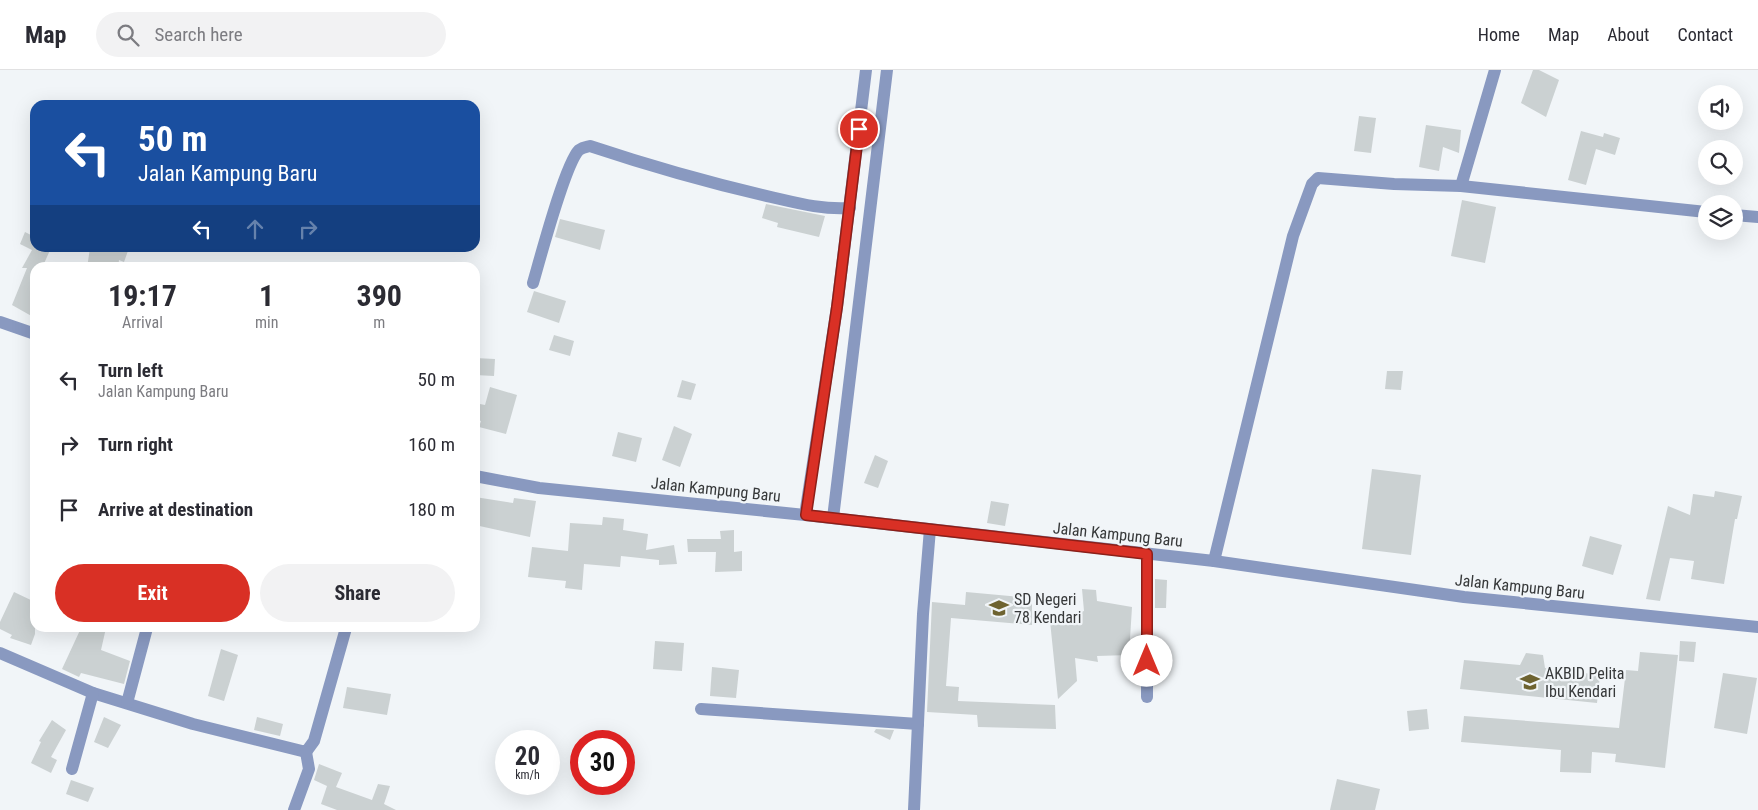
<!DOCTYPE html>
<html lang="en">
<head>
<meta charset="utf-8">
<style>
	:root { --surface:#fff; --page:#f2f2f3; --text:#2b2b33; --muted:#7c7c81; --line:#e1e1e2; --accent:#d93025 }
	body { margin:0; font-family:"Roboto Condensed",sans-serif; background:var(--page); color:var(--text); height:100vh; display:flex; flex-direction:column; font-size:19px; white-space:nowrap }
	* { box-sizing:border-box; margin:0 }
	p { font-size:16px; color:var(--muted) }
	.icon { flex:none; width:28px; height:28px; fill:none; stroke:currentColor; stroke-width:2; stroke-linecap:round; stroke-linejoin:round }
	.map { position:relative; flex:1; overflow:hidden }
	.details { position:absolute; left:30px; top:192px; width:450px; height:370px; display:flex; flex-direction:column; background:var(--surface); border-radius:15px; box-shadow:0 5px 20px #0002 }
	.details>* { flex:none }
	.guide { position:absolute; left:30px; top:30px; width:450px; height:152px; border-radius:15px; box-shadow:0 5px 20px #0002; background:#1a4fa0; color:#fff; overflow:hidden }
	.fabs { position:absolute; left:1698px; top:15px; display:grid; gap:10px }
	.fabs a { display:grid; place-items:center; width:45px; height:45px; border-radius:50%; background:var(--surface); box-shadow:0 5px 20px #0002; font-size:25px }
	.speed { position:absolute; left:495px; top:660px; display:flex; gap:10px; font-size:25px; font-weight:700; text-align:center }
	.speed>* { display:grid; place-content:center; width:65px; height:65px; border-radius:50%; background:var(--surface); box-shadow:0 5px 20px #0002; line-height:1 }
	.speed small { font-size:12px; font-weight:400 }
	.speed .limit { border:8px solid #d22; background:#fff; color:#111 }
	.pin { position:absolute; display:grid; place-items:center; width:42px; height:42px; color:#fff; margin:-21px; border:2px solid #fff; border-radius:50%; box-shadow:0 1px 5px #0007 }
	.me { position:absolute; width:55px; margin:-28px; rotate:0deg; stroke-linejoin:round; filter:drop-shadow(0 0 4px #0008) }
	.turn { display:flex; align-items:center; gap:18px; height:105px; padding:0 25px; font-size:22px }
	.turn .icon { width:65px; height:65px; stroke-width:2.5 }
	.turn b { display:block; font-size:35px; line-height:42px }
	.lanes { display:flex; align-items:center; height:48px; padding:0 25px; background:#0003; justify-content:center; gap:25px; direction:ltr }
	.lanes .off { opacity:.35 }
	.eta { display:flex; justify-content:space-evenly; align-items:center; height:85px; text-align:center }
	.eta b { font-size:30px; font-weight:700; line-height:35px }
	.button { display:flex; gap:10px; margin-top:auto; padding:10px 25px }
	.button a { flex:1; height:58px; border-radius:30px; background:var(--accent); color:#fff; font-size:20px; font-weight:700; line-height:58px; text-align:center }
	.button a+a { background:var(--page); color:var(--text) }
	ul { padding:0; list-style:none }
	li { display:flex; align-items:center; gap:15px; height:65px; padding:0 25px }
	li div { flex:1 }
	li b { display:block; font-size:19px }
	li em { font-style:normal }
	header { display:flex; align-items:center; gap:30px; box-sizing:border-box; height:70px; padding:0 25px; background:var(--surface); border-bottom:1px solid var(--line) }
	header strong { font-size:24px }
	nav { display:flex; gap:28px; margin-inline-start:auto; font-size:18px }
	.search { width:350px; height:45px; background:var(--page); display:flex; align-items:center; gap:12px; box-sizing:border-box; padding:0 18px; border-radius:28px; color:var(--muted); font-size:19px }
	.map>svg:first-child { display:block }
	.building { fill:#cbd1d2 }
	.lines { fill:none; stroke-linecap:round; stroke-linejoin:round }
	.minor { stroke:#8999c0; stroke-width:12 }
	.route-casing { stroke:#8d1f18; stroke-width:12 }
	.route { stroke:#d93025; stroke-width:9 }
	.labels { text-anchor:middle; stroke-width:4.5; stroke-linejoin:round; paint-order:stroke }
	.street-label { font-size:16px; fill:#37393a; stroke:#f1f5f8 }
	.poi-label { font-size:16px; fill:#37393a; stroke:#f1f5f8; text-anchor:start }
</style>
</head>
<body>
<header>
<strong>Map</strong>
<div class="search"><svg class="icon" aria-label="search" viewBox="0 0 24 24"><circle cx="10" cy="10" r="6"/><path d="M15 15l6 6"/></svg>Search here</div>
<nav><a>Home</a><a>Map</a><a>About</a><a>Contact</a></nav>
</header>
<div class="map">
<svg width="1758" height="740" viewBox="0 0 1758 740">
	<rect width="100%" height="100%" fill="#f1f5f8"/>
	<!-- building -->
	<g class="building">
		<path d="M1533,0H1539L1559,10L1546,47L1521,33Z"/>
		<path d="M1359,46L1376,48L1371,83L1354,81Z"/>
		<path d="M1426,55L1461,60L1459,83L1443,77L1439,101L1419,97Z"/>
		<path d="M1581,61L1603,67L1604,63L1620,68L1615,85L1596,79L1586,115L1568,110Z"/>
		<path d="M1462,130L1496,137L1485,193L1451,186Z"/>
		<path d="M766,134L825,146L819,167L777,157L778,153L762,148Z"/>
		<path d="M560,149L605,160L600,180L555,167Z"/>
		<path d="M25,162L35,167V178H51L42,198H35V248L12,235L27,198H22L32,180L20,174Z"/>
		<path d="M90,178H129L124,192L119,190L118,198H87Z"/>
		<path d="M534,221L566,231L559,253L527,242Z"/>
		<path d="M554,265L574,271L570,286L549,280Z"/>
		<path d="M475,288L495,289L494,306L475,305Z"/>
		<path d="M1387,301H1403L1401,320L1385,319Z"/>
		<path d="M682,310L696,314L691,330L677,327Z"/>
		<path d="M490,317L517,325L506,364L479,357L481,351L475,349V333L485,335Z"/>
		<path d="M674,356L692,364L680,397L662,390Z"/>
		<path d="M618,362L642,368L636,392L612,386Z"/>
		<path d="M875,385L888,391L878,418L864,413Z"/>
		<path d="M1372,399L1421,405L1411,485L1362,479Z"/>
		<path d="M1715,421L1742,426L1737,449H1735L1724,514L1691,509L1694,491L1670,488L1660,531L1646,529L1668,436L1690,445L1693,424L1714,427Z"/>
		<path d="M475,427L513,433L514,428L536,431L530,467L475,455Z"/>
		<path d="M991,431L1009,434L1005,456L987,453Z"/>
		<path d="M603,447L624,449L623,460L648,464L646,480L674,475L677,494L659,495V490L621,486L620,497L584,494L582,520L565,518L566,511L528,507L532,477L568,481L570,453L602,455Z"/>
		<path d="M734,460V482L742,481V501L715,502L716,482H688L687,469H721L720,461Z"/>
		<path d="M1590,466L1622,475L1613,505L1582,496Z"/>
		<path d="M1155,509L1167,510L1166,538H1155Z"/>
		<path d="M1082,519L1096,520L1097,531L1132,537L1129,585L1097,586L1098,592L1075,588L1077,611L1058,629L1050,551L1084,541Z"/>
		<path d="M14,522L35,532V564L31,575L10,568L12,565L0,559V552Z"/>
		<path d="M966,522L1032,528V555L951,548L946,616L959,617L958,631L1055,635L1056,659L978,657L977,645L927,642L932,532L965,535Z"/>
		<path d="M81,558H106L101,580L130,591L124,614L81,603L79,607L62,599Z"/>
		<path d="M655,571L684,573L682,601L653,599Z"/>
		<path d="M1680,571L1696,572L1694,592L1679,591Z"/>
		<path d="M221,579L238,585L224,631L208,626Z"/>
		<path d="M1640,582L1678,585L1665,698L1615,692L1616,684L1592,682L1591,703L1560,702L1561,680L1461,672L1464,646L1619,658L1626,600L1638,601Z"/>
		<path d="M1526,583L1543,585L1545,598L1600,605L1597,633L1460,619L1464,590L1520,595Z"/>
		<path d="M712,597L739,600L736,628L710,626Z"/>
		<path d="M1723,603L1757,608L1747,664L1714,658Z"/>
		<path d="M347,617L391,624L387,645L343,638Z"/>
		<path d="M1427,639L1429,659L1409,661L1407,641Z"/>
		<path d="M104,647L121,655L108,678L94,672Z"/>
		<path d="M257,647L283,654L280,666L254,660Z"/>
		<path d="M52,650L66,660L51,687L57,690L51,703L31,693L41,672L39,671Z"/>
		<path d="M876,659L894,660L890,670L874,662Z"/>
		<path d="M319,694L342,703L336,717L372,730L378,714L390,716L384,734L396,740H337L321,734L327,716L314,710Z"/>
		<path d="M1337,709L1380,719L1375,740H1330Z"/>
		<path d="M71,710L94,718L88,732L66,724Z"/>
	</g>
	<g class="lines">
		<!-- minor -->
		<g class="minor">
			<path d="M1461,116L1495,0"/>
			<path d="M1734,145L1758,147"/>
			<path d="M533,213C540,189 565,94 579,80C583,77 586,77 590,76C650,96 710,113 771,127C797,133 823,140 850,138"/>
			<path d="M0,252L35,264"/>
			<path d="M475,406L539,418L805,445L1214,491L1464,527L1758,557"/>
			<path d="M805,445L837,237L866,0"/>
			<path d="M833,448L887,0"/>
			<path d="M1147,484V627"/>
			<path d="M1214,491L1293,166L1312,114L1318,108L1394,114L1461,116L1706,142"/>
			<path d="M0,583L93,623L193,654L306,682L314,671L346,558"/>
			<path d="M127,633L147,558"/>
			<path d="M701,639L918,654"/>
			<path d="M72,699L93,623"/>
			<path d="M294,740L309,699L306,682"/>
			<path d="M914,740L923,544L930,459"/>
		</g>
	</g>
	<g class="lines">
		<defs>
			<path id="route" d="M859,59L837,237L806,445L1147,484V591"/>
		</defs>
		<!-- route casing -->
		<use href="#route" class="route-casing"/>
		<!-- route -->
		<use href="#route" class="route"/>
	</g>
	<!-- icons -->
	<defs>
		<symbol id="school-bare" viewBox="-9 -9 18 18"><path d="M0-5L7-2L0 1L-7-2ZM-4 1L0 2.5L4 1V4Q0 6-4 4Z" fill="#6e6330" stroke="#f1f5f8" stroke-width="2.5" paint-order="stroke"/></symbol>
		<symbol id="university-bare" viewBox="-9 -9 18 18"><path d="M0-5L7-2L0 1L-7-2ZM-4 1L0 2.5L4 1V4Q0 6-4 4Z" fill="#6e6330" stroke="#f1f5f8" stroke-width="2.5" paint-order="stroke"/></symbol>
	</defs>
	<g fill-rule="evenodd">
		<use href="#school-bare" x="985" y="524" width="28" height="28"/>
		<use href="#university-bare" x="1516" y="598" width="28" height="28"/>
	</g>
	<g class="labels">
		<!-- street labels -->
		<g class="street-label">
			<text transform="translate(716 419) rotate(6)" y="6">Jalan Kampung Baru</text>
			<text transform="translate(1118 464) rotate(6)" y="6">Jalan Kampung Baru</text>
			<text transform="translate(1520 516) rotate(6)" y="6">Jalan Kampung Baru</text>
		</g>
		<!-- poi labels -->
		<g class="poi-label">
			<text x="1014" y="535">SD Negeri<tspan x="1014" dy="18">78 Kendari</tspan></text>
			<text x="1545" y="609">AKBID Pelita<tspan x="1545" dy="18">Ibu Kendari</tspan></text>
		</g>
	</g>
</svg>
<div class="fabs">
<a><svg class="icon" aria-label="sound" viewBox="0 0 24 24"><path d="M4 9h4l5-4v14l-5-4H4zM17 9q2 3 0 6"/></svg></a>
<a><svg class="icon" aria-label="search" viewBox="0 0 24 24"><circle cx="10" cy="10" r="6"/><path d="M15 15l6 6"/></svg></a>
<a><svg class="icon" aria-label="layers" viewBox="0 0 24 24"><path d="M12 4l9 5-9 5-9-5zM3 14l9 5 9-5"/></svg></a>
</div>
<div class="speed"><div>20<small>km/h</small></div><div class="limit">30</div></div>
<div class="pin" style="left:859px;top:59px;background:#d93025"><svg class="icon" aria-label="arrive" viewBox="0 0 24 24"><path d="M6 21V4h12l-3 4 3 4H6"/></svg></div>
<svg class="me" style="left:1147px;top:591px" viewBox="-20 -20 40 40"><circle r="19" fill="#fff"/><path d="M0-13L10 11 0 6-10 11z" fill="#d93025"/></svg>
<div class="guide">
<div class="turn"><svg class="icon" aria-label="left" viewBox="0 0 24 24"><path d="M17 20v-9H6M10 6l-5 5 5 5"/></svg><div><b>50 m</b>Jalan Kampung Baru</div></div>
<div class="lanes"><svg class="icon" aria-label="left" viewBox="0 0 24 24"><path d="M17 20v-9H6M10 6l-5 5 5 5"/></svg><svg class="icon off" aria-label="ahead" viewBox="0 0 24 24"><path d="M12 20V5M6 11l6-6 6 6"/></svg><svg class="icon off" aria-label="right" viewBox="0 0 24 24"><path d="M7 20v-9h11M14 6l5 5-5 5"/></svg></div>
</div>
<section class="details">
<div class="eta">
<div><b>19:17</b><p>Arrival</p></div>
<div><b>1</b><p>min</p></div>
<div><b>390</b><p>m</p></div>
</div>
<ul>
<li><svg class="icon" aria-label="left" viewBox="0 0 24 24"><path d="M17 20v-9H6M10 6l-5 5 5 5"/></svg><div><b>Turn left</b><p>Jalan Kampung Baru</p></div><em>50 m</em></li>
<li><svg class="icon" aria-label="right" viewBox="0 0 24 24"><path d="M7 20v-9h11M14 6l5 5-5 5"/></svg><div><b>Turn right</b></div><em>160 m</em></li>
<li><svg class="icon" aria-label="arrive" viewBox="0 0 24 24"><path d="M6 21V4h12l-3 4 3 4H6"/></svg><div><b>Arrive at destination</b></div><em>180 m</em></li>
</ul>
<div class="button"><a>Exit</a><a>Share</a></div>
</section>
</div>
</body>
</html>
